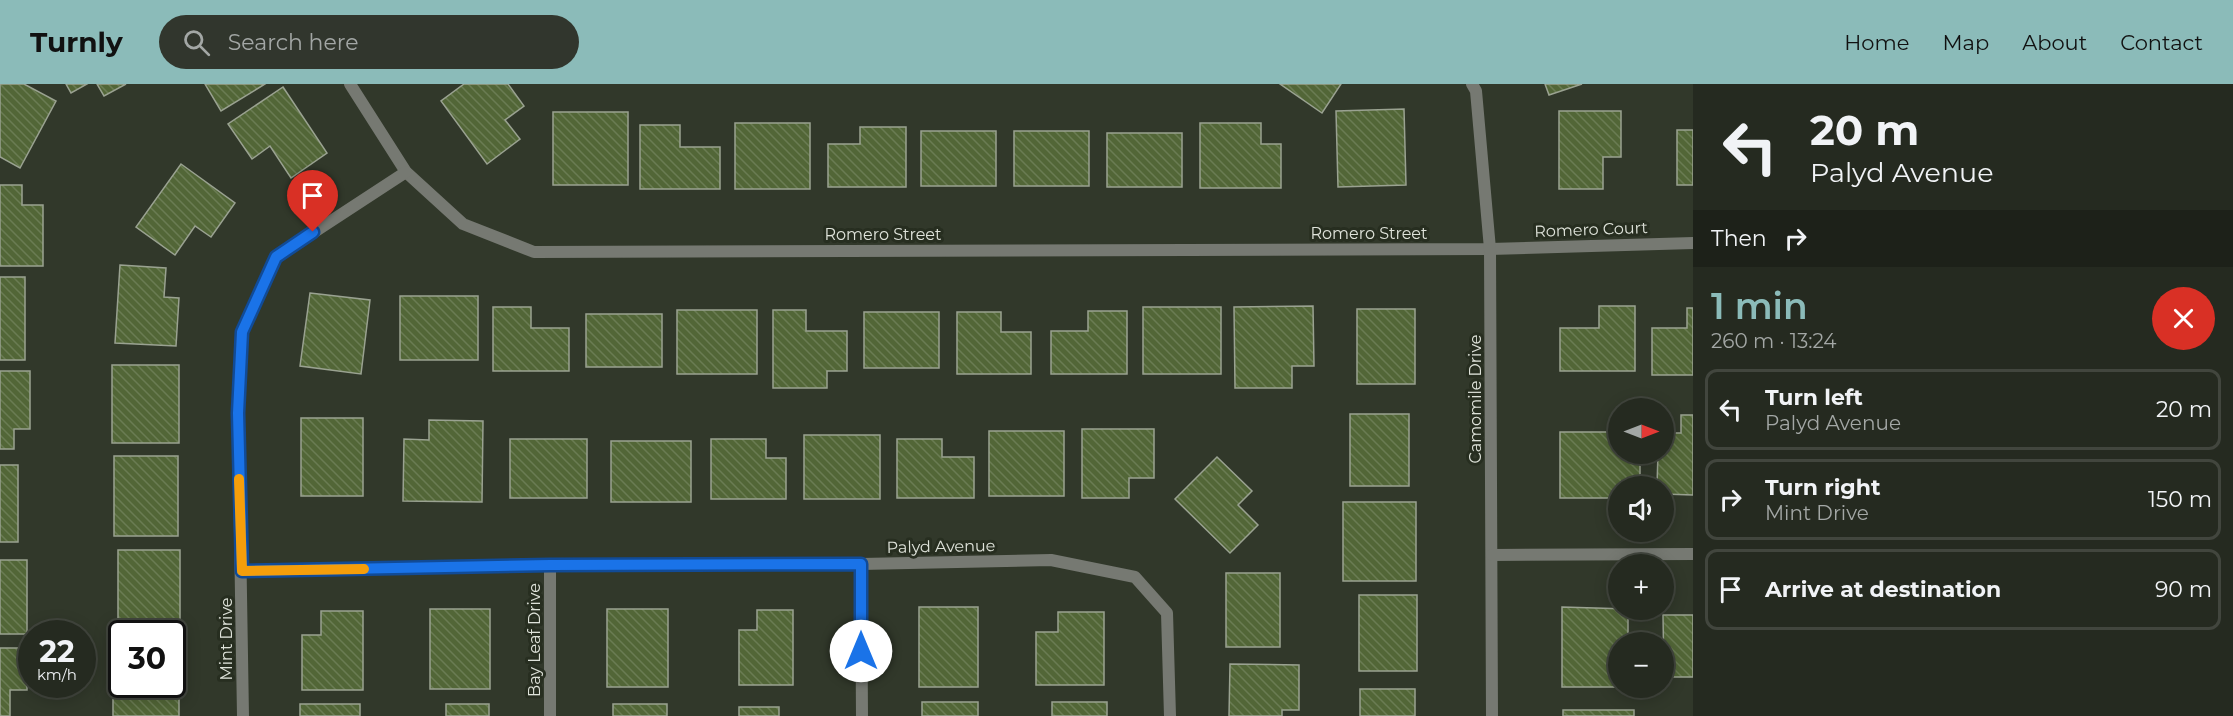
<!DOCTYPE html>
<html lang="en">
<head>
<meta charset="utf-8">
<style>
	:root { --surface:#252a20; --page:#31362d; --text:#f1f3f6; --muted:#a3a7a5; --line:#42463e; --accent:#8bbbb9 }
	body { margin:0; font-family:Montserrat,sans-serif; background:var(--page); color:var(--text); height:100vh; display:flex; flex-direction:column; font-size:22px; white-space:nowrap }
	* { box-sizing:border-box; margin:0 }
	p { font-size:20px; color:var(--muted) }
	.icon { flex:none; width:33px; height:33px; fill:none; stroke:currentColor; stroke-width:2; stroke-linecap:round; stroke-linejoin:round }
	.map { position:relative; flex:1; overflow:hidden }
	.sheet { display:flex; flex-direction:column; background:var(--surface); width:540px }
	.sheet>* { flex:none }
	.banner { background:#252a20; color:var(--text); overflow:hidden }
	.needle { width:39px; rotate:90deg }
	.buttons { position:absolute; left:1608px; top:314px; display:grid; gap:12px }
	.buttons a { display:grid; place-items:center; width:66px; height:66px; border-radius:50%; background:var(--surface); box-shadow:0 3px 15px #0003,0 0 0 2px var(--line); font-size:30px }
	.speed { position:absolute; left:18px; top:536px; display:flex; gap:12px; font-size:30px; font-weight:700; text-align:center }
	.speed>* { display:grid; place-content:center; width:78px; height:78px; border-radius:50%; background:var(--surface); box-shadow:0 3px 15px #0003,0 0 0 2px var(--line); line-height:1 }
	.speed small { font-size:15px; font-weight:400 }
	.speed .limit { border:3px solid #111; border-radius:9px; background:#fff; color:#111 }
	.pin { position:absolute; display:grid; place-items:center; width:51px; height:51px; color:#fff; margin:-62px -26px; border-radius:50% 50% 50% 0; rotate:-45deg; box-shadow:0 0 6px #0007 }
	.pin .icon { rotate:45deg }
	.me { position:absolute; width:66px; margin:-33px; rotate:0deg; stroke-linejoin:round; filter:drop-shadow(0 0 4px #0008) }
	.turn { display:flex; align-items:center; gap:21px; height:126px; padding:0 18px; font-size:27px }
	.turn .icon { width:78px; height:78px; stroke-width:2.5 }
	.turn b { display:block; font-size:42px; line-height:51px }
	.then { display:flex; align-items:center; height:57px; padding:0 18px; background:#0003; gap:12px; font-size:22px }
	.round { display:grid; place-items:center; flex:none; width:63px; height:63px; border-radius:32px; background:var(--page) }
	.summary { display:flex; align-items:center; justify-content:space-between; height:102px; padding:0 18px }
	h1 { font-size:36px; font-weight:600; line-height:45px; color:var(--accent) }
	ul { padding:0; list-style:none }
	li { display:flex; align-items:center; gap:18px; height:81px; margin:0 12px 9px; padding:0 6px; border:3px solid var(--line); border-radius:12px }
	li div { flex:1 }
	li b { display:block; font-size:22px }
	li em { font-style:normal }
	header { display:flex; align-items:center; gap:36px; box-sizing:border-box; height:84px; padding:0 30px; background:var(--accent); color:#111 }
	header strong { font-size:28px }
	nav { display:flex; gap:33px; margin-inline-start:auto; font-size:21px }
	.search { width:420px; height:54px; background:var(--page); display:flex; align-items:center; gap:15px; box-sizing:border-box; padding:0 21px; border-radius:33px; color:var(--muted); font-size:22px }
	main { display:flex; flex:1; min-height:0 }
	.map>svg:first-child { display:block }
	.building { fill:url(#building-back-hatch); stroke:#9aa291; stroke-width:1.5 }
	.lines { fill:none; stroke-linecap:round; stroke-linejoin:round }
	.minor { stroke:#767972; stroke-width:12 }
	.route-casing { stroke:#114b97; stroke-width:15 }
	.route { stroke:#1a73e8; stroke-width:10 }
	.slow { stroke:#f59e0b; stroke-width:10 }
	.labels { text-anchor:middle; stroke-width:6; stroke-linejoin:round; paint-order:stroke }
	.street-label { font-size:16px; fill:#dfe3da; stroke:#272e20 }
</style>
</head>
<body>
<header>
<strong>Turnly</strong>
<div class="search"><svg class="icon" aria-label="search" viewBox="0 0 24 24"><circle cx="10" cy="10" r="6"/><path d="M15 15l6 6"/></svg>Search here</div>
<nav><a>Home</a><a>Map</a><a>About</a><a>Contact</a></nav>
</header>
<main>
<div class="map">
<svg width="1693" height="632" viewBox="0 0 1693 632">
	<defs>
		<pattern id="building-back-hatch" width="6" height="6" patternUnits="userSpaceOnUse" patternTransform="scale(1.5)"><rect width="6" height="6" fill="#526637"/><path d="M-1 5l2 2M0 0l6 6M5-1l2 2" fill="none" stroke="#6a7c53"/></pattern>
	</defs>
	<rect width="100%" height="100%" fill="#31382a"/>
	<!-- building -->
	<g class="building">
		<path d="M0,0H24L56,17L20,84L0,73Z"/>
		<path d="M66,0H87L71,9Z"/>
		<path d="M97,0H126L104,12Z"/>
		<path d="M205,0H265L221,27Z"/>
		<path d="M464,0H508L524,22L505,36L520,55L487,80L441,17Z"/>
		<path d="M1280,0H1341L1322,29Z"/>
		<path d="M1545,0H1582L1549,11Z"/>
		<path d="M283,3L327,69L291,94L270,62L252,75L228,40Z"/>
		<path d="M1404,25L1406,101L1338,103L1336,27Z"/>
		<path d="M1559,27H1621V73H1603V105H1559Z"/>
		<rect x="553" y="28" width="75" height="73"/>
		<rect x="735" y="39" width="75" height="66"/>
		<path d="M1200,39H1261V60H1281V104H1200Z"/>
		<path d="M640,41H680V63H720V105H640Z"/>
		<path d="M860,43H906V103H828V60H860Z"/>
		<rect x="1677" y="46" width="16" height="55"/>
		<rect x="921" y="47" width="75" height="55"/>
		<rect x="1014" y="47" width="75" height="55"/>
		<rect x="1107" y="49" width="75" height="54"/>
		<path d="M181,80L235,119L211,153L195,142L175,171L136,143Z"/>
		<path d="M0,101H22V121H43V182H0Z"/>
		<path d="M120,181L166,184L164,213L179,214L176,262L115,259Z"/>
		<rect x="0" y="193" width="25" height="83"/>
		<path d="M310,209L370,216L361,290L300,282Z"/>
		<rect x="400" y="212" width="78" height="64"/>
		<path d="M1313,222L1314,282H1292V304H1235L1234,223Z"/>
		<path d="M1599,222H1635V287H1560V244H1599Z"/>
		<path d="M493,223H531V244H569V287H493Z"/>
		<rect x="1143" y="223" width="78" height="67"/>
		<path d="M1687,224H1693V291H1652V244H1687Z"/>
		<rect x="1357" y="225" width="58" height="75"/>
		<rect x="677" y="226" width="80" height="64"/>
		<path d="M773,226H806V247H847V287H827V304H773Z"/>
		<path d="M1088,227H1127V290H1051V247H1088Z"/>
		<rect x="864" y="228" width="75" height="56"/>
		<path d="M957,228H1001V248H1031V290H957Z"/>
		<rect x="586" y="230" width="76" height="53"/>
		<rect x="112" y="281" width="67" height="78"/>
		<path d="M0,287H30V345H14V365H0Z"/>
		<rect x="1350" y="330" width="59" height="72"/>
		<path d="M1681,331H1693V411L1664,410V402H1657L1658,369H1664V349H1681Z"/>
		<rect x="301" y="334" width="62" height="78"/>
		<path d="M429,336L483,337L482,418L403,417L404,355L429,356Z"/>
		<path d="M1082,345H1154V394H1129V414H1082Z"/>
		<rect x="989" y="347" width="75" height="65"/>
		<path d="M1560,348H1618V369H1640V402H1618V414H1560Z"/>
		<rect x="804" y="351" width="76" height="64"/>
		<rect x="510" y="355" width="77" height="59"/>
		<path d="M711,355H766V374H786V415H711Z"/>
		<path d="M897,355H942V373H974V414H897Z"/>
		<rect x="611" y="357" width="80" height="61"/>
		<rect x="114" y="372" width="64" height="80"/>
		<path d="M1217,373L1252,407L1238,421L1258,441L1230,469L1175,415Z"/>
		<rect x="0" y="381" width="18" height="77"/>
		<rect x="1343" y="418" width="73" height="79"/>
		<rect x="118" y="466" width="62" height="79"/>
		<rect x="0" y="476" width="27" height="74"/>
		<rect x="1226" y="489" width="54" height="74"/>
		<rect x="1359" y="511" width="58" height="76"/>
		<rect x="919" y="523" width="59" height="80"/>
		<path d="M1562,523L1628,525V558H1618V603H1562Z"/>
		<rect x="430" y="525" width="60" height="80"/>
		<rect x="607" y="525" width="61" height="78"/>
		<path d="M757,526H793V601H739V546H757Z"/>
		<path d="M321,527H363V606H302V551H321Z"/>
		<path d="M1058,528H1104V601H1036V548H1058Z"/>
		<path d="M1663,531H1693V593H1664Z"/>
		<path d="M113,559H122V600L179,598V632H113Z"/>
		<path d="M0,564H27V606H10V632H0Z"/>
		<path d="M1230,580L1299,581V626H1282V632H1229Z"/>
		<rect x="1360" y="605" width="55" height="27"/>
		<rect x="922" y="618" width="56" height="14"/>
		<rect x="1052" y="618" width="55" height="14"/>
		<rect x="300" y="620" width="60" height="12"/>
		<rect x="446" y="620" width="43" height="12"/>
		<rect x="613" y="620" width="54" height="12"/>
		<rect x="739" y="623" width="40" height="9"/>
		<rect x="1563" y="626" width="71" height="6"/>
	</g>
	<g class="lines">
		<!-- minor -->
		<g class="minor">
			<path d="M350,0L406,88L463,140L534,168L1490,165L1693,159"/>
			<path d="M1472,0L1476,7L1490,165L1492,632"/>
			<path d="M1492,471L1693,470"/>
			<path d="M861,480L862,632"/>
			<path d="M550,481V632"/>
			<path d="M242,487L550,481L861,480L1051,476L1135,493L1167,529L1170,632"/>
			<path d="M243,632L238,329L242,248L276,173L406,88"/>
		</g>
	</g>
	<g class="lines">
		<defs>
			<path id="route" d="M313,148L276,173L242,248L238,329L242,487L550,481L861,480V567"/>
		</defs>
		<!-- route casing -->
		<use href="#route" class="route-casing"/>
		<!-- route -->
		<use href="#route" class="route"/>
		<!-- slow -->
		<path class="slow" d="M239,395L242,487L364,485"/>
	</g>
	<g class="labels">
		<!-- street labels -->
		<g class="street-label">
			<text transform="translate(1591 145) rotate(-2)" y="6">Romero Court</text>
			<text x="1369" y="155">Romero Street</text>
			<text x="883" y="156">Romero Street</text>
			<text transform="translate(1475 315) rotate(-90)" y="6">Camomile Drive</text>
			<text transform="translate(941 462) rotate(-1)" y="6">Palyd Avenue</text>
			<text transform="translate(226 555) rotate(-90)" y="6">Mint Drive</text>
			<text transform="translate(534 556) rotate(-90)" y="6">Bay Leaf Drive</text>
		</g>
	</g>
</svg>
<div class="buttons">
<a><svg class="needle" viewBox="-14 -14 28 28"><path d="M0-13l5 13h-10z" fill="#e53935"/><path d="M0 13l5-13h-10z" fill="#a3a7a5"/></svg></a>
<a><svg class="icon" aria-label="sound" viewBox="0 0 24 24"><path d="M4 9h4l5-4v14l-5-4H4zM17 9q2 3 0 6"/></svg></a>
<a>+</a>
<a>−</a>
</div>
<div class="speed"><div>22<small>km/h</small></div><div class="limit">30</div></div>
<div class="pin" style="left:313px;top:148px;background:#d93025"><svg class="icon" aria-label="arrive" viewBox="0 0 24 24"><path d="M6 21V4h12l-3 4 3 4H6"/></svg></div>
<svg class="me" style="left:861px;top:567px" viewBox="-20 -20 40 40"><circle r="19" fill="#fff"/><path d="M0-13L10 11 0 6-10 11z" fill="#1a73e8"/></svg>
</div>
<section class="sheet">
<div class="banner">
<div class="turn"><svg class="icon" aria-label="left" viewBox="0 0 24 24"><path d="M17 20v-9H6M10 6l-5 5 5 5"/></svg><div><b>20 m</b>Palyd Avenue</div></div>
<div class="then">Then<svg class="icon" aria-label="right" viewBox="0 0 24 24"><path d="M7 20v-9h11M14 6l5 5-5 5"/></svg></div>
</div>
<div class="summary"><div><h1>1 min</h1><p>260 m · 13:24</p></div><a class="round" style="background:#d93025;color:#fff"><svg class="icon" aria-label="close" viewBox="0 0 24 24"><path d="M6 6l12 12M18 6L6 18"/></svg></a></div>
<ul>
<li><svg class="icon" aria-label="left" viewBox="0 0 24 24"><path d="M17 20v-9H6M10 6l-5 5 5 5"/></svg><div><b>Turn left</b><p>Palyd Avenue</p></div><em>20 m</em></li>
<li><svg class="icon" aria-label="right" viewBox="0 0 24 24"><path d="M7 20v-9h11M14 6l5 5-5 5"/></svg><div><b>Turn right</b><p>Mint Drive</p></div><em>150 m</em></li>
<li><svg class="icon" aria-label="arrive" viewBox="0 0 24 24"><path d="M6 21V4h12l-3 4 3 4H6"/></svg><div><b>Arrive at destination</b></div><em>90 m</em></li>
</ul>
</section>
</main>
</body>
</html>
